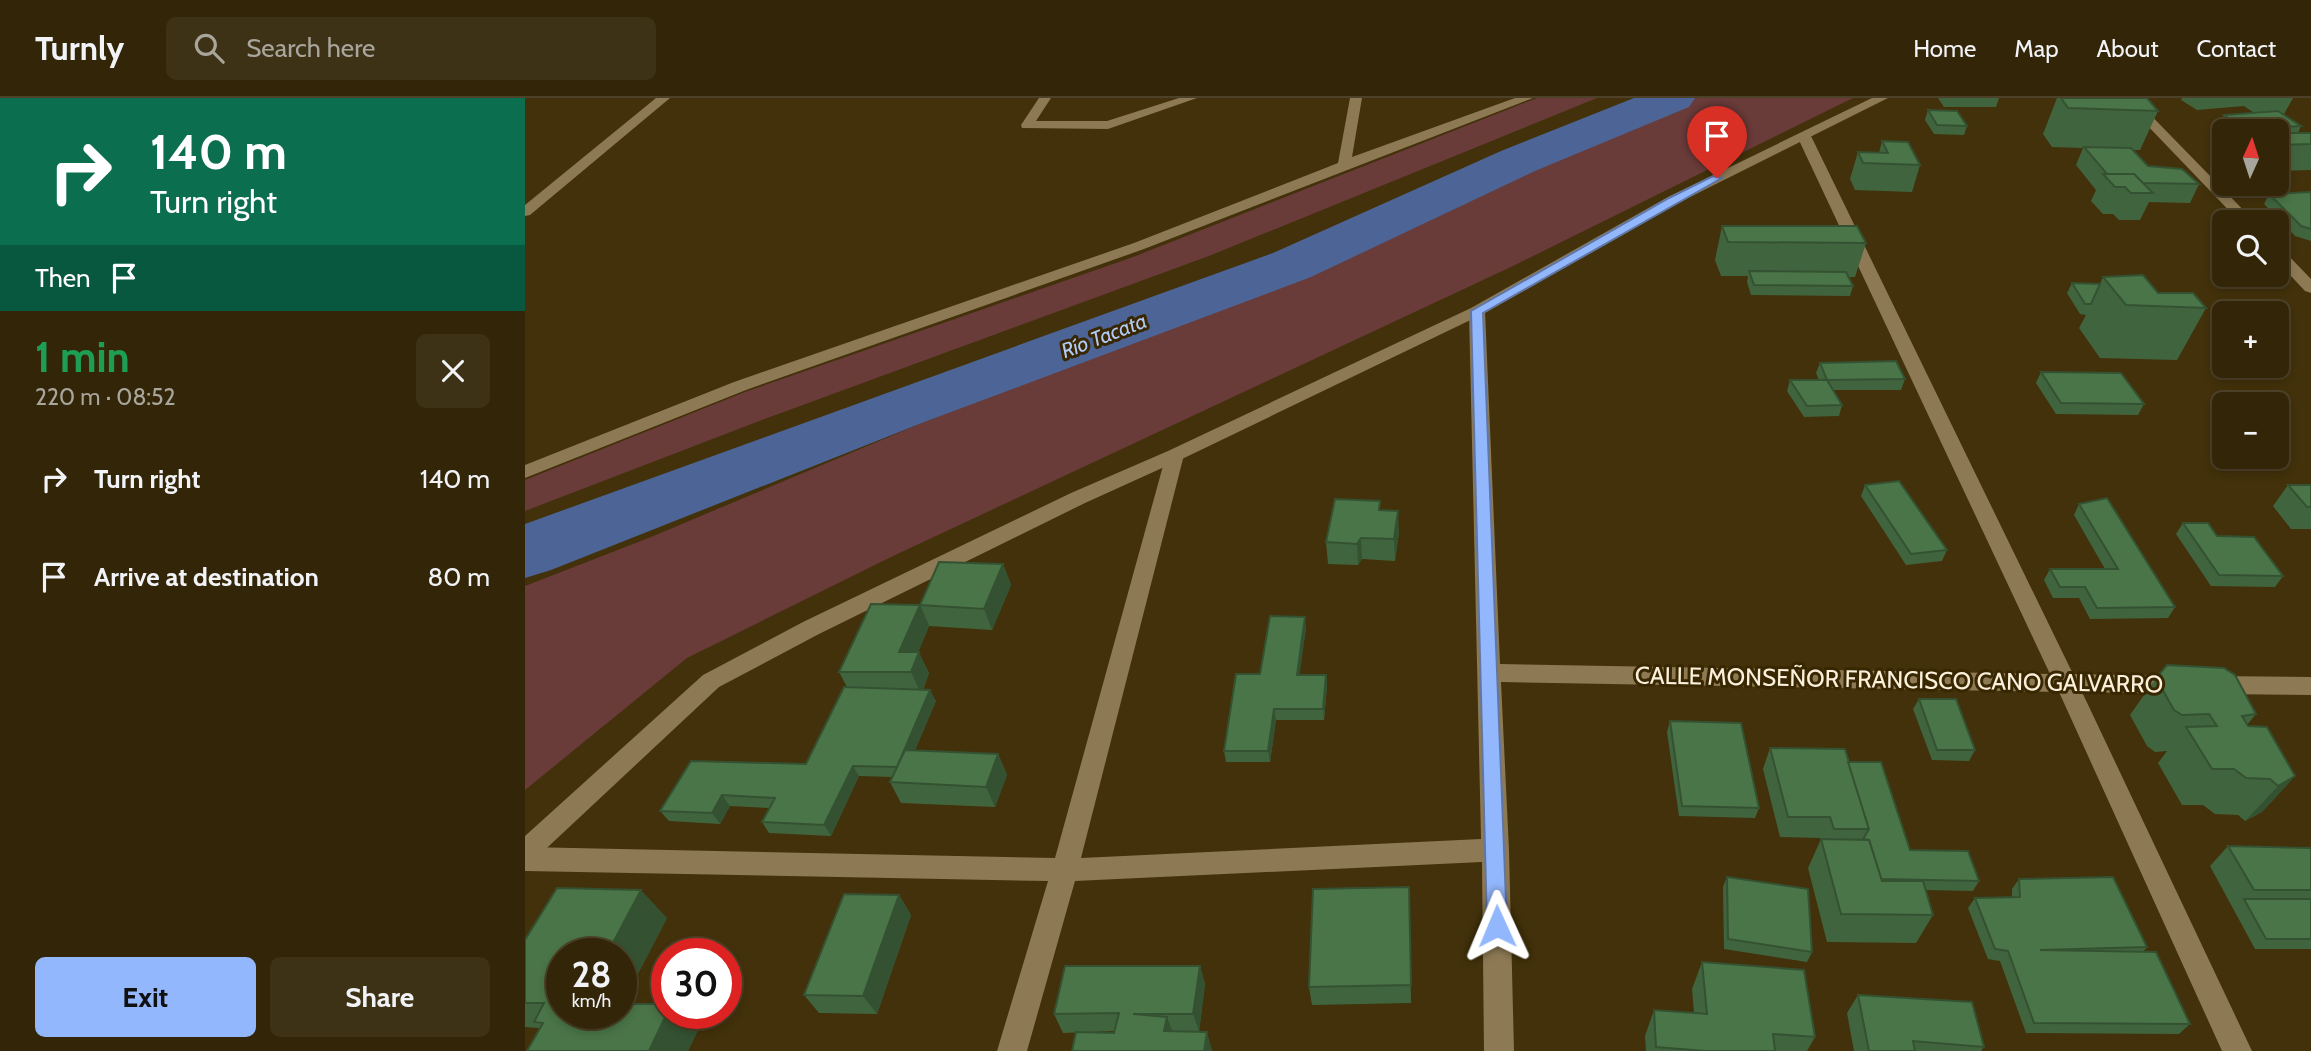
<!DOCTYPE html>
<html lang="en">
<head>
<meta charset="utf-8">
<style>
	:root { --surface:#322508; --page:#3d3116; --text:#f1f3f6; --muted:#a8a59c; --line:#4d4229; --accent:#93b7fd }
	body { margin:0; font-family:Cabin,sans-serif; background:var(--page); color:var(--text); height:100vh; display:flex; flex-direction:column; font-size:26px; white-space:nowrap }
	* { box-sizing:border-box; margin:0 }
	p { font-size:23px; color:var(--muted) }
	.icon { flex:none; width:38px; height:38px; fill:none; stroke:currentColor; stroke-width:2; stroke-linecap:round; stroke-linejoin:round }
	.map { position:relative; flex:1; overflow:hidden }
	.drawer { display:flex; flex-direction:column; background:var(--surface); width:525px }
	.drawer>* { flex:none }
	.banner { background:#0b6e4f; color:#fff; overflow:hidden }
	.needle { width:46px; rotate:3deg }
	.tools { position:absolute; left:1687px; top:21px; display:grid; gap:14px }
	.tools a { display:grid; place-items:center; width:77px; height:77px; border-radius:10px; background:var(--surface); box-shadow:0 4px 10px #0003,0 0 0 2px var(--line); font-size:35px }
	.speed { position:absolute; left:21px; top:840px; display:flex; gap:14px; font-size:35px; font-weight:700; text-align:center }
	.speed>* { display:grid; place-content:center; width:91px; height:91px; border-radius:50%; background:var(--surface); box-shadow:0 4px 10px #0003,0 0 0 2px var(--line); line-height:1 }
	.speed small { font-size:18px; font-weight:400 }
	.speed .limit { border:10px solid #d22; background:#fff; color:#111 }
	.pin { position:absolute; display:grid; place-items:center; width:60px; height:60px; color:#fff; margin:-72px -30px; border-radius:50% 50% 50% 0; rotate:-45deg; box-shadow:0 0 7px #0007 }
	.pin .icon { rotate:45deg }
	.me { position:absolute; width:77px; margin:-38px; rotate:359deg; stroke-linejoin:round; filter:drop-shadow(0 0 5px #0008) }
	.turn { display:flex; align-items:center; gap:24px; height:147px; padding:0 35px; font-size:32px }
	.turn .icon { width:91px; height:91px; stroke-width:2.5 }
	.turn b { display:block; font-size:49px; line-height:60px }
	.then { display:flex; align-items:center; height:66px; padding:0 35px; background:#0003; gap:14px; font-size:26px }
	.round { display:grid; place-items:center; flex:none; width:74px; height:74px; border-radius:10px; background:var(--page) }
	.summary { display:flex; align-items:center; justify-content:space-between; height:119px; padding:0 35px }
	h1 { font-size:42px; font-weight:700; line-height:52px; color:#1e9e55 }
	.button { display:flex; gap:14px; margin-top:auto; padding:14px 35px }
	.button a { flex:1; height:80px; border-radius:10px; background:var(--accent); color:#111; font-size:28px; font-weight:700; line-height:80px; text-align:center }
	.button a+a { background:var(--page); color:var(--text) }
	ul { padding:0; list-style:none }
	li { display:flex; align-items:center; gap:21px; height:98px; padding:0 35px }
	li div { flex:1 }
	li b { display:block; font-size:26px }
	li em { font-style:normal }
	header { display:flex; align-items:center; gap:42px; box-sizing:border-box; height:98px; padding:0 35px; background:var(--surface); border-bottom:2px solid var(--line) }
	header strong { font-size:33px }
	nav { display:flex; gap:38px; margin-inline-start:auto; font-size:24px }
	.search { width:490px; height:63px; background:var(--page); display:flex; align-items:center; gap:18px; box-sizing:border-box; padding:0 24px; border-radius:10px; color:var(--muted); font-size:26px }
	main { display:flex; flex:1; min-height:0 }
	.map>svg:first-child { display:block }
	.green { fill:#693b39 }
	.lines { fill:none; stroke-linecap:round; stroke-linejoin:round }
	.river { fill:#4c6596; fill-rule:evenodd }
	.street { fill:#8d7954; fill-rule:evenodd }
	.secondary { fill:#8d7954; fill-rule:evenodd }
	.wall { fill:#40653e }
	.shaded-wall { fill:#345232 }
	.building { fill:#4a7548; stroke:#345232; stroke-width:2 }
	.route { fill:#93b7fd; stroke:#6077a4; stroke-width:2 }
	.labels { text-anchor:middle; stroke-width:6; stroke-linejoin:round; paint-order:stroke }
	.far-water-label { font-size:21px; font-style:italic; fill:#b2caf7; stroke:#382700 }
	.street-label { font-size:24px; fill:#fbf0dc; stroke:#382700 }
</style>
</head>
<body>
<header>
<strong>Turnly</strong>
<div class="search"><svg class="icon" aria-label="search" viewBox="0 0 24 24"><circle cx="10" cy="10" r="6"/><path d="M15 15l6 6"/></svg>Search here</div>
<nav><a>Home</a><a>Map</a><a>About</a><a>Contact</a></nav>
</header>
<main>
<section class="drawer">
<div class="banner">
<div class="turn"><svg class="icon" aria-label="right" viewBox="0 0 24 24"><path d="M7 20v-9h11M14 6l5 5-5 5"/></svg><div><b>140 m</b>Turn right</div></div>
<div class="then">Then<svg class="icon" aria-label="arrive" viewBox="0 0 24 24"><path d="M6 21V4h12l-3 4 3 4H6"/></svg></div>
</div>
<div class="summary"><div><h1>1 min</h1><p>220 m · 08:52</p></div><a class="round"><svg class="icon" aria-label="close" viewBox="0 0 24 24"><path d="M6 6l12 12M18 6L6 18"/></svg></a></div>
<ul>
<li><svg class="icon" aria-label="right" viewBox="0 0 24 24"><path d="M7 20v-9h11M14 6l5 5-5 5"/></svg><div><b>Turn right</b></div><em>140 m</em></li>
<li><svg class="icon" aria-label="arrive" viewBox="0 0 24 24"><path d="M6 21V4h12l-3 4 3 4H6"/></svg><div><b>Arrive at destination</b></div><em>80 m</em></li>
</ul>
<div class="button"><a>Exit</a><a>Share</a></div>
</section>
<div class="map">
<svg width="1786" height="953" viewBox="0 0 1786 953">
	<rect width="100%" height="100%" fill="#42310a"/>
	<!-- green -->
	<g class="green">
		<path d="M1012,0H1072L684,158L237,322L0,413V382L220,294L608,159Z"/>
		<path d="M1168,0H1328L988,168L366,459L162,560L0,692V488L126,439Z"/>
	</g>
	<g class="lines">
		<!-- river -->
		<path class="river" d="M1109,0H1170L1164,9L1010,73L786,179L402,323L26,472L0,480V426L748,155L976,53Z"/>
		<!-- street -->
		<g class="street">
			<path d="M514,0H526L511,23H582L654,0H672L583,31L497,30L496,27Z"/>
			<path d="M825,0H837L827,59L990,0H1008L619,151L221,292L0,380V367L209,284L609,145L813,65Z"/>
			<path d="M1596,0H1609L1730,124H1715Z"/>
			<path d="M1279,34L1286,38L1548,576L1653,578L1661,581L1665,587L1661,593L1653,596L1557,594L1727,953H1697L1534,594L976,584L984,752L989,953H959L957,764L550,783L502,953H472L523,783L0,773V749L530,760L641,357L650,351L659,357L556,760L956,741L944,213L952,208L960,213L975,566L1525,576L1272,38Z"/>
			<path d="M1752,150L1757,151L1786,181V195L1780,193L1752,163Z"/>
			<path d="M1689,578L1786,579V597L1689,596L1681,593L1677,587L1681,581Z"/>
		</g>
		<!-- secondary -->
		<g class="secondary">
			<path d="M131,0H145L5,117L0,118V107Z"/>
			<path d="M1347,0H1363L1153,105L958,216L657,361L560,405L294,536L194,589L9,762L0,765V738L178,577L278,524L546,395L643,353L946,210L1143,99Z"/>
		</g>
	</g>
	<!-- wall -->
	<g class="wall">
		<path d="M1413,0H1474L1471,9H1419Z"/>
		<path d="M1532,0H1622L1633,13L1615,52H1608L1623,68L1674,86L1665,105L1624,104L1615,122H1594L1588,116H1578L1566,103L1571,92L1551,67L1558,50L1527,49L1518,36Z"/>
		<path d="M1657,0H1768L1759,16L1758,17L1776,28L1773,35H1786V72L1752,73V33H1699V41L1690,35L1699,17L1729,15L1719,8L1672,12L1656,2Z"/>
		<path d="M1403,12L1442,28L1439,37L1409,36L1400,22Z"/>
		<path d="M1357,43L1395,67L1387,94L1330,92L1325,81L1333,54L1354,55Z"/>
		<path d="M1786,94V143L1770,138L1739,106L1744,96Z"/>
		<path d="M1197,128L1341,145L1330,179H1324L1328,188L1325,198L1226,197L1222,184L1223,178H1196L1190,162Z"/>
		<path d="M1578,179L1681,210L1652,262L1575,260L1554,230L1561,217L1555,216L1542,195L1547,185L1575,186Z"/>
		<path d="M1295,265L1380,281L1376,292H1308L1317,307L1314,318L1279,319L1262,293L1265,282H1294L1291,275Z"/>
		<path d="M1516,274L1619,306L1613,317L1531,316L1511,285Z"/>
		<path d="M1340,387L1422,452L1417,463L1381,467L1336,398Z"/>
		<path d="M1763,387H1786V431H1766L1748,408Z"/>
		<path d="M1554,406L1650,509L1643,520L1565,521L1554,500H1528L1519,482L1525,471H1580L1549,417Z"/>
		<path d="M856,412L874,434L870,463L837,461L833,467L803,466L801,444Z"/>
		<path d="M1658,425L1692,438L1758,478L1750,489L1686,488L1651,436Z"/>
		<path d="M478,466L486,487L467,532L404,528L395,507Z"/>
		<path d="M395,507L404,528L393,554L404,575L398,592L411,603L390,652L473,656L482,677L470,709L376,705L365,684L367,679L334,678L306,738L244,735L237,724L244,710L205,708L195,726L144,723L135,713L281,666L322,589L314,574Z"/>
		<path d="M781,530L774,577H801L802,588L799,622H751L745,664H701L699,653L735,576Z"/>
		<path d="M1631,580L1731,616L1722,627L1770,678L1737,714L1720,723L1713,717L1690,716L1678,707H1657L1633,665L1642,653L1630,654L1622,648L1605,617Z"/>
		<path d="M1394,601L1450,652L1444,663L1407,662L1388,611Z"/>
		<path d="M1145,623L1234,710L1230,720L1154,718L1142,634Z"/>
		<path d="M1245,650L1323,664L1385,752L1454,783L1448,793L1400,792L1408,817L1391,845L1302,844L1283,770L1296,741H1297L1296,740L1255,739L1238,671Z"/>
		<path d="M1703,748L1786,750V851H1730L1685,768Z"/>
		<path d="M1202,779L1287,854L1282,864L1199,851L1198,789Z"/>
		<path d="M1494,781L1622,849L1618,854L1665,926L1654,936L1501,935L1475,863L1463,861L1443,810L1450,800L1487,799V791Z"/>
		<path d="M884,789L886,905L787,907L784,889Z"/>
		<path d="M374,797L386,817L352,916L294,915L279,897Z"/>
		<path d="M142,820L97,906L142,915H155L173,932L163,953H2L15,930L0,929V842Z"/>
		<path d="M1177,864L1290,939L1282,953H1121L1120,938L1129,912L1169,915L1167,891Z"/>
		<path d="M675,868L680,886L674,934L687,953H547L589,935V933L538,935L529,916Z"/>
		<path d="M1333,897L1459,949L1456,953H1329L1322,915Z"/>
	</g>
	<!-- shaded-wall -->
	<g class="shaded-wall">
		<path d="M873,413L874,434L870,463L869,441Z"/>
		<path d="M836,440L837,461L833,467L832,446Z"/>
		<path d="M478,466L486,487L467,532L459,511Z"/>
		<path d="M395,507L404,528L385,575L374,554Z"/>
		<path d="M780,519L781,530L773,588L772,577Z"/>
		<path d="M394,554L404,575L396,596L386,574Z"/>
		<path d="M801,577L802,588L799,622L798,611Z"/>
		<path d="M405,592L411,603L378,680L372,669Z"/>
		<path d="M749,611L751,622L745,664L743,653Z"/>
		<path d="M473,656L482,677L470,709L461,689Z"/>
		<path d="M328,668L334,678L306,738L299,727Z"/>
		<path d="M1770,678L1737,714L1720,723L1753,688Z"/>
		<path d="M197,697L205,708L195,726L187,715Z"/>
		<path d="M116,792L142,820L96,908V856H82Z"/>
		<path d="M374,797L386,817L352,916L338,898Z"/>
		<path d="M675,868L680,886L674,934L668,916Z"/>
		<path d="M142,915H155L173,932L163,953H124Z"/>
		<path d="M642,919L649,937L639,933Z"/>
		<path d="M682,934L687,952V953H679Z"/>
	</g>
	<!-- building -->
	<g class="building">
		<path d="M1536,0H1622L1633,13L1543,10Z"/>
		<path d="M1403,12L1432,13L1442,28L1412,27Z"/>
		<path d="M1753,13L1776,28L1721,32L1699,17Z"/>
		<path d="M1752,35H1786V46L1752,47Z"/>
		<path d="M1357,43L1383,44L1395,67L1338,65L1333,54L1363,55Z"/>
		<path d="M1559,49L1606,50L1623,68L1657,71L1674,86L1618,85L1609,76H1582Z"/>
		<path d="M1578,76H1609L1628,95H1606L1600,89H1590Z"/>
		<path d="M1786,94V131L1776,128L1744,96Z"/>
		<path d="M1197,128H1332L1341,145L1203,144Z"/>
		<path d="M1224,173L1321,174L1328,188L1229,187Z"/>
		<path d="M1618,177L1633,195H1668L1681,210L1601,207L1578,179Z"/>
		<path d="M1547,185L1575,186L1566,206H1560Z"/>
		<path d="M1371,263L1380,281L1302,282L1295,265Z"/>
		<path d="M1516,274L1596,275L1619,306L1536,305Z"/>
		<path d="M1265,282H1302L1317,307L1282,308Z"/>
		<path d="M1374,383L1422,452L1386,456L1340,387Z"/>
		<path d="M1763,387H1786V409H1782Z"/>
		<path d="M1582,400L1650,509L1572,510L1560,489H1535L1525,471H1593L1554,406Z"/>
		<path d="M810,401L855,403L854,412L873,413L869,441L836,440L832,446L801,444Z"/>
		<path d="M1658,425H1683L1692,438L1729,439L1758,478L1694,477Z"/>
		<path d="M414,464L478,466L459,511L395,507Z"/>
		<path d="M346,506L395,507L374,554H394L386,574H314Z"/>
		<path d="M745,518L780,519L772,577H801L798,611H749L743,653H699L711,576H735Z"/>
		<path d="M1642,567L1699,570L1710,577L1731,616L1717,618L1723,628L1742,629L1770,678L1753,688L1745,681L1721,680L1709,671H1687L1661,629L1692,628L1684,616L1657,617L1649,612L1631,580Z"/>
		<path d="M319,589L405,592L372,669L328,668L299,727L237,724L250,700L197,697L187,715L135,713L166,663L281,666Z"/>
		<path d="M1394,601H1431L1450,652H1412Z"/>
		<path d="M1145,623L1216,625L1234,710L1157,708Z"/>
		<path d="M1245,650L1320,651L1344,731H1309L1305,719H1263Z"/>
		<path d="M380,652L473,656L461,689L365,684Z"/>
		<path d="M1323,664H1356L1385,752L1443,753L1454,783L1356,781L1344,742L1338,741L1344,731Z"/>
		<path d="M1296,741L1344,742L1357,783H1398L1408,817L1316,816Z"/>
		<path d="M1703,748L1786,750V792H1729Z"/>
		<path d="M1202,779L1283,791L1287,854L1203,841Z"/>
		<path d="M1588,779L1622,849L1515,852L1631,854L1665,926L1509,925L1483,853L1470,851L1450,800L1495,799L1494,781Z"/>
		<path d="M884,789L886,887L784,889L788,791Z"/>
		<path d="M32,790L116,792L82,856H37V915H96V906H142V915L124,953H2L18,925L9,924L19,905H0V842Z"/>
		<path d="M319,796L374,797L338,898L279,897Z"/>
		<path d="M1719,801H1786V841H1741Z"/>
		<path d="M1177,864L1279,872L1290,939L1248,936L1250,953H1180L1131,949L1129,912L1182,916Z"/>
		<path d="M540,868H675L668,916H608L642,919L639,933L682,934L679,953H547L551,934L589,935L594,915L529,916Z"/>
		<path d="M1333,897L1447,904L1459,949L1388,943L1390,953H1344Z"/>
	</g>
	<!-- route -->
	<path class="route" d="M1188,78L1197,80L958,215L982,828L979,835L972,837L965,835L962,828L946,213L1144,100Z"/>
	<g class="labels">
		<!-- far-water labels -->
		<g class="far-water-label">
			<text transform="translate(579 238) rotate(-21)" y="7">Río Tacata</text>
		</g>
		<!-- street labels -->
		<g class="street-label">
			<text transform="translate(1374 582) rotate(1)" y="8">CALLE MONSEÑOR FRANCISCO CANO GALVARRO</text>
		</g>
	</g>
</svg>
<div class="tools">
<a><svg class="needle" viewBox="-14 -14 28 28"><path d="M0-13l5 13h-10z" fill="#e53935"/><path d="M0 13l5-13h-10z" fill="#a8a59c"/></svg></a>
<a><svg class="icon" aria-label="search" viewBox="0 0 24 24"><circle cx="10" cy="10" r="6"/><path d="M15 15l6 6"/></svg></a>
<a>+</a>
<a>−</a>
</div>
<div class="speed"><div>28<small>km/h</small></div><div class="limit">30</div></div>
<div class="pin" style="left:1192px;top:80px;background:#d93025"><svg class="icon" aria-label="arrive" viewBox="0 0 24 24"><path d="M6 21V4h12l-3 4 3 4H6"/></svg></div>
<svg class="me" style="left:972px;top:828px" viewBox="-20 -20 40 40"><path d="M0-17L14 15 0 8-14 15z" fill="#93b7fd" stroke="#fff" stroke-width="4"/></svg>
</div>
</main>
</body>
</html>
